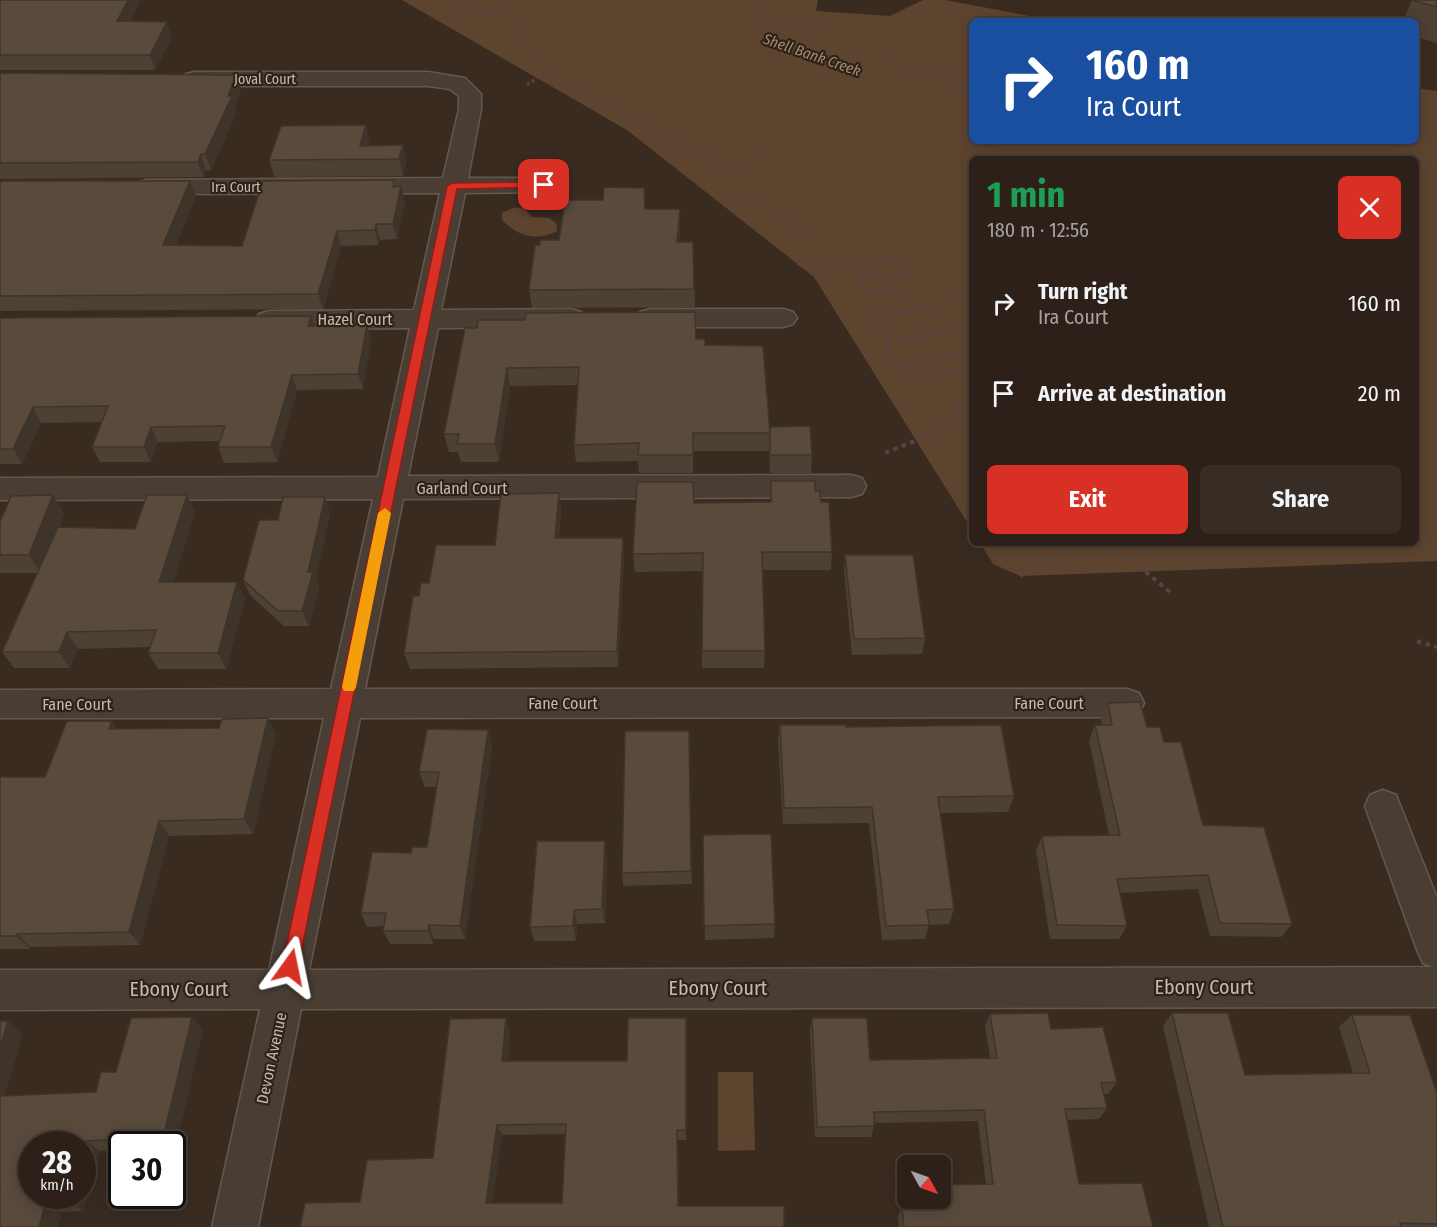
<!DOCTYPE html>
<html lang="en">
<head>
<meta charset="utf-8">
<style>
	:root { --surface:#2c2018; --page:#382d25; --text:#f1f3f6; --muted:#a6a3a2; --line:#483e37; --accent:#d93025 }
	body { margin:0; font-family:"Fira Sans Condensed",sans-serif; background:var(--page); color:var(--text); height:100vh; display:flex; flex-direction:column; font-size:22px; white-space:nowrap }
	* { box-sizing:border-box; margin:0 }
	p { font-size:20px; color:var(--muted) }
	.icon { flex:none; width:33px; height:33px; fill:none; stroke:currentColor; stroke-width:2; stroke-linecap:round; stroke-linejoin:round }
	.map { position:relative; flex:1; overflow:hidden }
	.panel { position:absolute; left:969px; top:156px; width:450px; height:390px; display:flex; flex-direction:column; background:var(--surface); border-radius:9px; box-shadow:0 3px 15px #0003,0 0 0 2px var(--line) }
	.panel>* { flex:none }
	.hud { position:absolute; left:969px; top:18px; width:450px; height:126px; border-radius:9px; box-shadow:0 3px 15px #0003,0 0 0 2px var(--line); background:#1a4fa0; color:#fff; overflow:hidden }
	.needle { width:39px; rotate:130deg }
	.tools { position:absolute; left:897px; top:1155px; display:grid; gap:12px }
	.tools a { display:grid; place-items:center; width:54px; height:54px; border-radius:9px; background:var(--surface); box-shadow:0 3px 15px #0003,0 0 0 2px var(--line); font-size:30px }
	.speed { position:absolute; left:18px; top:1131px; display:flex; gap:12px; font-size:30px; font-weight:700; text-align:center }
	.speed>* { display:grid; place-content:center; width:78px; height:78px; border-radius:50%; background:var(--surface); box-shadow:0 3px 15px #0003,0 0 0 2px var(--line); line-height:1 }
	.speed small { font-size:15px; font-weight:400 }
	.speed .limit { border:3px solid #111; border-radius:9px; background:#fff; color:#111 }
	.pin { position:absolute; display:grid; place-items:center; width:51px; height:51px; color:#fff; margin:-26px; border-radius:12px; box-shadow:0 3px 9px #0006 }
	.me { position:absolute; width:66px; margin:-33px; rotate:12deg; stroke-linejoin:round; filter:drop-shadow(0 0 4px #0008) }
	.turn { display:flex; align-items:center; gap:21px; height:126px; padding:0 18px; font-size:27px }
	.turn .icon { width:78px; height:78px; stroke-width:2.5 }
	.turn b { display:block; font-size:42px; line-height:51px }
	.round { display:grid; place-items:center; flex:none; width:63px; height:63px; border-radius:9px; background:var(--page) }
	.headline { display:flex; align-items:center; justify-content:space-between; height:102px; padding:0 18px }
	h1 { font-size:36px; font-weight:700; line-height:45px; color:#1e9e55 }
	.button { display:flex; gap:12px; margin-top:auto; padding:12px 18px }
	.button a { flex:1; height:69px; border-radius:9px; background:var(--accent); color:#fff; font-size:24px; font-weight:700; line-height:69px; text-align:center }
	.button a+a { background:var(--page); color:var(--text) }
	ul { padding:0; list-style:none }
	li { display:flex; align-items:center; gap:18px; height:90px; padding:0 18px }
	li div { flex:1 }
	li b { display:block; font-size:22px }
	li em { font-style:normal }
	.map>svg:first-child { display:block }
	.water { fill:#5d442f }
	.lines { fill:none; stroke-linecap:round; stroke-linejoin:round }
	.minor-casing { stroke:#64594e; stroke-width:3 }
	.path-far1 { stroke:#5a4242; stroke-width:3; stroke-dasharray:3 3; stroke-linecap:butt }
	.path { stroke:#5a4242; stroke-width:4; stroke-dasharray:4.5 4.5; stroke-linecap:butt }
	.minor { fill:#4a3e34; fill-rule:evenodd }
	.wall { fill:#4d4034; fill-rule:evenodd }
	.shaded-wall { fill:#3e342a }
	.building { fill:#594a3c; stroke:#3e342a; stroke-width:1.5; fill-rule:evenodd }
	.route { fill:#d93025; stroke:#8d1f18; stroke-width:1.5 }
	.slow { fill:#f59e0b }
	.labels { text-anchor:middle; stroke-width:4.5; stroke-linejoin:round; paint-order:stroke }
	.far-street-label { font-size:14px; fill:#c6baae; stroke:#2e2319 }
	.far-water-label { font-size:15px; font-style:italic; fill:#ab896d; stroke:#2e2319 }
	.street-label { font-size:16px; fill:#c6baae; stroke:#2e2319 }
	.near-street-label { font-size:20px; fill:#c6baae; stroke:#2e2319 }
</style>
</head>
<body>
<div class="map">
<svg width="1437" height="1227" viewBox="0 0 1437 1227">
	<rect width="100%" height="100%" fill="#3a2b20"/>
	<!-- water -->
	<g class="water">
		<path d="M402,0H818L816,11L890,16L923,0H945L1056,21H972V141H1416V88L1437,91V561L1020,576L993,564L980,543H1416V159H972V530L814,277L627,130Z"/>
		<path d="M513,208L524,207L532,217L549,218L556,223L557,231C537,242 518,236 502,220V213Z"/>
		<path d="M718,1072H753L755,1150L718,1151Z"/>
	</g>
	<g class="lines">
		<defs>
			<g id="minor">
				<path d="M194,72H428L465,78L481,94V109L468,178H544L553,180L556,185L553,190L544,192L465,193L441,310L571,309L581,312L585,318L581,324L571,327L438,328L408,476L851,475L862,478L866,486L862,494L851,497L403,499L365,689H1127L1139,693L1144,703L1139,713L1127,717L360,718L309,970L1433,967L1423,963L1417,950L1365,806L1370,795L1383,790L1396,795L1437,898V1007L301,1009L258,1227H212L260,1009L0,1010V970H269L324,718H0V690L331,689L373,499L0,500V478L378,477L410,328L269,329L259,326L255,320L259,314L269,311L414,310L440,193L147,194L138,192L135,187L138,182L147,180L443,178L459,109V96L450,89L428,86H194L186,84L183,79L186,74Z"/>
				<path d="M650,309H783L793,312L797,318L793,324L783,327H650L640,324L636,318L640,312Z"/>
			</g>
		</defs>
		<!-- minor casing -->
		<use href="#minor" class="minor-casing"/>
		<!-- path-far1 -->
		<g class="path-far1">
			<path d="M455,0L486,16L516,0"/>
			<path d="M767,0L758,15L825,33"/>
			<path d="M463,4L472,0"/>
			<path d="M511,23L544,74L525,86"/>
			<path d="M886,60L972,85"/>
			<path d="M544,74L734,173L772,149"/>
			<path d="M735,189L821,239"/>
			<path d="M728,209L752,199"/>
			<path d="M857,261L908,258"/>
			<path d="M797,264L857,261L863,290L915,289"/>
			<path d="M860,275L914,274"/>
			<path d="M919,309L963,300"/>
		</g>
		<!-- path -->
		<g class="path">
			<path d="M927,307L872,318L910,379L963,369"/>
			<path d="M888,343L972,327"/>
			<path d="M882,365L897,360"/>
			<path d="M901,365L970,350"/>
			<path d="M954,407L972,422"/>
			<path d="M957,409L972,400"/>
			<path d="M885,453L969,419"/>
			<path d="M1111,543L1171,593"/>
			<path d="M1131,560L1158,543"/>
			<path d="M1020,576L1070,543"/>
			<path d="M1417,641L1437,647"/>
		</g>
		<!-- minor -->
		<use href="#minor" class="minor"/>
	</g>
	<!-- wall -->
	<g class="wall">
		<path d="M0,0L130,21L172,37L155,70H0Z"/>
		<path d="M1412,0H1437V43L1416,37V21H1403Z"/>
		<path d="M0,73L241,90L235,105L237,111L211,170H206L203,177L0,179Z"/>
		<path d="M370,142L369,145H403L406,162L403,176L274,177L269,160Z"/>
		<path d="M394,180L396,187L405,202L397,239L380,240L378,245L341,246L323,309L0,311V181L196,196L176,245L242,246Z"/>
		<path d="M645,209H680V227L679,242H693L695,307L532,308L529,290L540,245L559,240Z"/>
		<path d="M311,316L314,326L367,325L371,340L363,389L297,390L277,462L224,463L218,447L220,441L158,442L151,462H100L92,447L102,422L41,423L22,464H0V318Z"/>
		<path d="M465,328L696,339L705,345L770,429L812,455L811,473H770L769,451H693V473H639L638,461L576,462L574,445L578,385L510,386L499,462H461L458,452H449L444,434Z"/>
		<path d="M771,481L815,491L821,502L832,552L831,570H762L765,651L764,668H702L703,571L635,572L633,554L694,503L770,502Z"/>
		<path d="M559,493L561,511L559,538H623L624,555L618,667L410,669L404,653L419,596L429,583L495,545Z"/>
		<path d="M53,495L64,514L59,527L135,529L187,495L195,512L173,582H237L245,599L226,669H158L148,653L150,647L78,649L70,668H14L2,652L38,573H0V522Z"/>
		<path d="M330,513L316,579L319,587L309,626H284L250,595L243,580L278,520Z"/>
		<path d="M845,555L925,638L922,654L852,655L844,571Z"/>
		<path d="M1108,703L1147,727L1164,742L1203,825L1292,924L1281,937L1210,936L1198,889L1120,893L1127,926L1119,939H1050L1036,850L1042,836L1109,835L1089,741L1095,725H1102L1101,719Z"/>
		<path d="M112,721L117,729L276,734L253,834L169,836L140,945L30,947V949H0V777H45Z"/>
		<path d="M780,725L846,727L1014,796L1008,812L940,813L954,909L949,924L929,925L925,939L882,940L869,823L783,824L778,741Z"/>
		<path d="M689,731L692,884L623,886L622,873Z"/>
		<path d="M492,745L465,939H434L433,944H390L383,931L384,926L367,927L361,913L411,853L427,847L437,787H425L419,772Z"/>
		<path d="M703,835L775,924L774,938L705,940Z"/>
		<path d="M607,857L605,923L577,924L576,941H534L530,927Z"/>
		<path d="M1172,1013L1245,1075L1353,1073L1339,1027L1352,1015L1437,1093V1227H1209L1163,1026Z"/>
		<path d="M990,1014L1051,1029L1117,1082L1108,1094H1104L1107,1108L1099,1119L1067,1120L1079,1184L1153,1227H899L898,1216L902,1207L934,1206L933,1198H940L986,1184L978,1121L874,1123V1126L871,1137H815L810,1030L812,1018L870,1060L990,1058L985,1026Z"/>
		<path d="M686,1018V1140H678L679,1206L360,1202L433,1158L510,1030L508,1061H627ZM565,1134L562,1203H492L502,1135Z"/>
		<path d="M0,1021L23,1034L4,1096L96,1092L116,1072L203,1029L177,1141H151L150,1144H122V1150L100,1151L83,1211L62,1212L57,1227H0Z"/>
	</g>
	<!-- shaded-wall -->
	<g class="shaded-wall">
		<path d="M128,0H141L123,36L117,21Z"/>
		<path d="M167,22L172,37L155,70L150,55Z"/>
		<path d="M236,75L241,90L235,105L237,111L211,170L205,154Z"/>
		<path d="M366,125L370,142L365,159L360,146Z"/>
		<path d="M403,145L406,162L403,176L399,159Z"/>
		<path d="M201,154L206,170L203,177L198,162Z"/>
		<path d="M190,181L196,196L170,260L163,245Z"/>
		<path d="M401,186L405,202L397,239L393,224Z"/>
		<path d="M680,209V227L678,260L677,242Z"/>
		<path d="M376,224L380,240L378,245L375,230Z"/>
		<path d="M337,231L341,246L323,309L318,294Z"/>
		<path d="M311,316L316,332L308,326Z"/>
		<path d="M367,325L371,340L363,389L358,374Z"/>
		<path d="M507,368L510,386L499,462L495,444Z"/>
		<path d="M292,375L297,390L277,462L271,447Z"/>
		<path d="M33,407L41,423L22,464L13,449Z"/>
		<path d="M151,427L158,442L151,462L144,447Z"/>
		<path d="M559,493L561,511L557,555L555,538Z"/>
		<path d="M53,495L64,514L41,573L29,555Z"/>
		<path d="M187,495L195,512L168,598L159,582Z"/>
		<path d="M325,497L330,513L316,579L319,587L309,626L302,611L308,572Z"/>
		<path d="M623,538L624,555L618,667L617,651Z"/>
		<path d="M237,582L245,599L226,669L218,653Z"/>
		<path d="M67,632L78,649L70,668L59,652Z"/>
		<path d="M268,718L276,734L253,834L244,819Z"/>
		<path d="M112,721L122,737L109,729Z"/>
		<path d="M488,730L492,745L465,939L460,926Z"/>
		<path d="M159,821L169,836L140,945L129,932Z"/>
		<path d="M605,841L607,857L605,923L602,909Z"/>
		<path d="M574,910L577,924L576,941L573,926Z"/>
		<path d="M429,925L434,939L433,944L428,931Z"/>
		<path d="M17,934L30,947V949L16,936Z"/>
		<path d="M192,1017L203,1029L177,1141L165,1130Z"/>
		<path d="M506,1018L510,1030L507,1073L502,1061Z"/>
		<path d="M686,1018L687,1030L686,1140Z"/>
		<path d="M8,1021L23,1034L0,1107V1047Z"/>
		<path d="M497,1125L502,1135L491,1212L486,1203Z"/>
		<path d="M138,1130L151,1141L150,1144H144L136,1138Z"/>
		<path d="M677,1130L678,1140L679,1215L678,1206Z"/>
		<path d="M86,1141L100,1151L83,1211L69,1202L70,1196H82V1154Z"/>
		<path d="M46,1202L62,1212L57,1227H39Z"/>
	</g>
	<!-- building -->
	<g class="building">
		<path d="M0,0H128L117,21L167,22L150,55H0Z"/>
		<path d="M1412,0H1437V7Z"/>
		<path d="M0,73L236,75L228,96H232L205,154H201L198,162L0,163Z"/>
		<path d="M366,125L360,146L403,145L399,159L269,160L281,126Z"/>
		<path d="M394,180L393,187L401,186L393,224H376L375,230L337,231L318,294L0,296V181H190L163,245L242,246L263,181Z"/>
		<path d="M604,187L644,188L645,209H680L677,242H693L694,289L529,290L535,245H540V240H559L565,200H603Z"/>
		<path d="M695,312L696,339H705V345L763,346L770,432V427L810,426L812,455H770V433H693V455H638L639,443L574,445L579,367L507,368L495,444H457L459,434H444L465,328H477L478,320H525L526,313Z"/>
		<path d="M311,316L308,326L367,325L358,374L292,375L271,447H218L225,426L151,427L144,447H92L108,406L33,407L13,449H0V318Z"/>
		<path d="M771,481H815V491H820L821,502H829L832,552H762L765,651H702L703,553L633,554L637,482H693L694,503L771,502Z"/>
		<path d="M559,493L555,538H623L617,651L404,653L413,596H419L421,583H429L436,545H495L501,494Z"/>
		<path d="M53,495L29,555H0V522L11,496Z"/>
		<path d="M147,495H187L159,582H237L218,653H148L156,630L67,632L59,652H2L58,527L135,529Z"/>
		<path d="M283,497H325L308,572H313L302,611H278L243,580L259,520H278Z"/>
		<path d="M845,555H913L925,638L854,639Z"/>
		<path d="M1140,702L1147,727H1160L1164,742H1181L1203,825L1264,827L1292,924L1220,923L1208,875L1117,879L1127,926L1057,925L1042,836L1120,835L1095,725H1112L1108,703Z"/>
		<path d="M268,718L244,819L159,821L129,932L17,934L16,936H0V777H45L67,721H112L109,729L219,728L222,719Z"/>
		<path d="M780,725H846V727L1001,725L1014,796L938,797L954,909L927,910L929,925L886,926L872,807L784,808Z"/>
		<path d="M427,729L488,730L460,926L429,925L428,931H383L386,913H361L372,852L411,853L412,847H427L439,772H419Z"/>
		<path d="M625,731H689L691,871L622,873Z"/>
		<path d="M771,834L775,924L704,926L703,835Z"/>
		<path d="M537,841H605L602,909L574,910L573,926L530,927Z"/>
		<path d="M1048,1013L1051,1029L1103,1027L1117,1082L1101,1083L1107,1108L1065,1109L1079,1184L1142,1183L1153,1227H904L902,1207L940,1205L939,1198H940V1185L993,1184L984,1110L874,1112V1126L817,1127L812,1018H867L870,1060L997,1058L990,1014Z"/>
		<path d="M1172,1013H1228L1245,1075L1370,1073L1352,1015H1410L1437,1093V1224L1400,1223L1401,1227H1223Z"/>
		<path d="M192,1017L165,1130H138L136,1138L86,1141L82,1154V1144H32V1196H70L69,1202H46L39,1227H0V1096L96,1092L101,1072H116L131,1018Z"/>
		<path d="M506,1018L502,1061H627L628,1018H686V1130H677L678,1206H784V1227H300L305,1203L360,1202L367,1160L433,1158L450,1019ZM566,1124L562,1203H486L497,1125Z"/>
		<path d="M0,1021H8L0,1047Z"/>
	</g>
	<!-- route -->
	<path class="route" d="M544,182L548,183V187L457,189L298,967L296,972L290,975L284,972L282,967L447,186L452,183Z"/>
	<!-- slow -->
	<path class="slow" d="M385,508L391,513L356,687L354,691H344L342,687L378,513Z"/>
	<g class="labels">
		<!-- far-street labels -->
		<g class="far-street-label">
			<text x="265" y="84">Joval Court</text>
			<text x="236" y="192">Ira Court</text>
		</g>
		<!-- far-water labels -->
		<g class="far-water-label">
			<text transform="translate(812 55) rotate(19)" y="5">Shell Bank Creek</text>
		</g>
		<!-- street labels -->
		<g class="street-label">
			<text x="355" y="325">Hazel Court</text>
			<text x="462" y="494">Garland Court</text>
			<text x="563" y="709">Fane Court</text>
			<text x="1049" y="709">Fane Court</text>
			<text x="77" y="710">Fane Court</text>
			<text transform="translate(271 1058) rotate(-78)" y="6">Devon Avenue</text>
		</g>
		<!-- near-street labels -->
		<g class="near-street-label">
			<text x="1204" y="994">Ebony Court</text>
			<text x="718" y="995">Ebony Court</text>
			<text x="179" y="996">Ebony Court</text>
		</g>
	</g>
</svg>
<div class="tools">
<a><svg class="needle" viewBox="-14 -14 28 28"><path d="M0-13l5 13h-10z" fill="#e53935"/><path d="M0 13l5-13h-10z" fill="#a6a3a2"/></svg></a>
</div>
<div class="speed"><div>28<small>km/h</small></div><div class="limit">30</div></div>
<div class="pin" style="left:544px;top:185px;background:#d93025"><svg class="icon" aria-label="arrive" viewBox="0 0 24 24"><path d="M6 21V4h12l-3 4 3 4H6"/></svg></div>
<svg class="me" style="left:290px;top:967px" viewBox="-20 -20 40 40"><path d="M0-17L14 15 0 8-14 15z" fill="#d93025" stroke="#fff" stroke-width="4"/></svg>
<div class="hud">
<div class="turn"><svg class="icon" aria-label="right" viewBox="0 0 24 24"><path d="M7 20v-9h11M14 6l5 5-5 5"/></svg><div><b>160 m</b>Ira Court</div></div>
</div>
<section class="panel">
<div class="headline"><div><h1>1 min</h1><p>180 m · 12:56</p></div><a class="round" style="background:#d93025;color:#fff"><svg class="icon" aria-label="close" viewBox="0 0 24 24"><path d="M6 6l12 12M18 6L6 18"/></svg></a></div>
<ul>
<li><svg class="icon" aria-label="right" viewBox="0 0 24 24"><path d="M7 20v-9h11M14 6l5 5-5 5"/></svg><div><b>Turn right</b><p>Ira Court</p></div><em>160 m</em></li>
<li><svg class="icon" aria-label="arrive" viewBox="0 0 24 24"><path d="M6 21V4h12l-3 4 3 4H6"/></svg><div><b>Arrive at destination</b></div><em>20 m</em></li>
</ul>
<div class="button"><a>Exit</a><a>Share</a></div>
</section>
</div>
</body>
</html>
